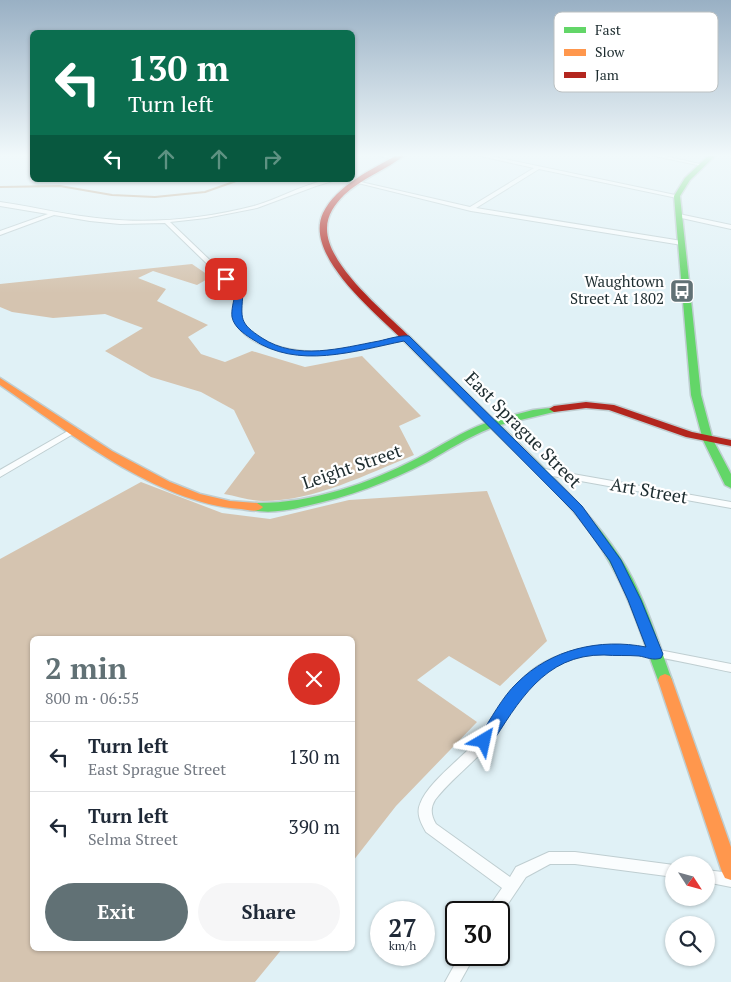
<!DOCTYPE html>
<html lang="en">
<head>
<meta charset="utf-8">
<style>
	:root { --surface:#fff; --page:#f6f6f7; --text:#1f2937; --muted:#747a83; --line:#e0e1e3; --accent:#617175 }
	body { margin:0; font-family:"PT Serif",serif; background:var(--page); color:var(--text); height:100vh; display:flex; flex-direction:column; font-size:19px; white-space:nowrap }
	* { box-sizing:border-box; margin:0 }
	p { font-size:16px; color:var(--muted) }
	.icon { flex:none; width:28px; height:28px; fill:none; stroke:currentColor; stroke-width:2; stroke-linecap:round; stroke-linejoin:round }
	.map { position:relative; flex:1; overflow:hidden }
	.panel { position:absolute; left:30px; top:636px; width:325px; height:315px; display:flex; flex-direction:column; background:var(--surface); border-radius:8px; box-shadow:0 1px 4px #0004 }
	.panel>* { flex:none }
	.top-card { position:absolute; left:30px; top:30px; width:325px; height:152px; border-radius:8px; box-shadow:0 1px 4px #0004; background:#0b6e4f; color:#fff; overflow:hidden }
	.needle { width:32px; rotate:126deg }
	.tools { position:absolute; left:665px; top:856px; display:grid; gap:10px }
	.tools a { display:grid; place-items:center; width:50px; height:50px; border-radius:50%; background:var(--surface); box-shadow:0 1px 4px #0004; font-size:25px }
	.speed { position:absolute; left:370px; top:901px; display:flex; gap:10px; font-size:25px; font-weight:700; text-align:center }
	.speed>* { display:grid; place-content:center; width:65px; height:65px; border-radius:50%; background:var(--surface); box-shadow:0 1px 4px #0004; line-height:1 }
	.speed small { font-size:12px; font-weight:400 }
	.speed .limit { border:2px solid #111; border-radius:8px; background:#fff; color:#111 }
	.pin { position:absolute; display:grid; place-items:center; width:42px; height:42px; color:#fff; margin:-21px; border-radius:10px; box-shadow:0 2px 8px #0006 }
	.me { position:absolute; width:55px; margin:-28px; rotate:36deg; stroke-linejoin:round; filter:drop-shadow(0 0 4px #0008) }
	.turn { display:flex; align-items:center; gap:18px; height:105px; padding:0 15px; font-size:22px }
	.turn .icon { width:65px; height:65px; stroke-width:2.5 }
	.turn b { display:block; font-size:35px; line-height:42px }
	.lanes { display:flex; align-items:center; height:48px; padding:0 15px; background:#0003; justify-content:center; gap:25px; direction:ltr }
	.lanes .off { opacity:.35 }
	.round { display:grid; place-items:center; flex:none; width:52px; height:52px; border-radius:26px; background:var(--page) }
	.head { display:flex; align-items:center; justify-content:space-between; height:85px; padding:0 15px }
	h1 { font-size:30px; font-weight:600; line-height:38px; color:var(--accent) }
	.button { display:flex; gap:10px; margin-top:auto; padding:10px 15px }
	.button a { flex:1; height:58px; border-radius:30px; background:var(--accent); color:#fff; font-size:20px; font-weight:600; line-height:58px; text-align:center }
	.button a+a { background:var(--page); color:var(--text) }
	ul { padding:0; list-style:none }
	li { display:flex; align-items:center; gap:15px; height:70px; padding:0 15px; border-top:1px solid var(--line) }
	li div { flex:1 }
	li b { display:block; font-size:19px }
	li em { font-style:normal }
	.map>svg:first-child { display:block }
	.forest { fill:#d5c4b0 }
	.lines { fill:none; stroke-linecap:round; stroke-linejoin:round }
	.stream { stroke:#c3aa8e; stroke-width:2 }
	.street-casing { stroke:#bfced1; stroke-width:2 }
	.fast-casing { stroke:#bfced1; stroke-width:3 }
	.slow-casing { stroke:#bfced1; stroke-width:3 }
	.jam-casing { stroke:#bfced1; stroke-width:3 }
	.street { fill:#fafdfe; fill-rule:evenodd }
	.fast { fill:#63d668; fill-rule:evenodd }
	.slow { fill:#ff974d; fill-rule:evenodd }
	.jam { fill:#b3261e; fill-rule:evenodd }
	.route { fill:#1a73e8; stroke:#114b97 }
	.labels { text-anchor:middle; stroke-width:4.5; stroke-linejoin:round; paint-order:stroke }
	.far-poi-label { font-size:15px; fill:#1d2c2f; stroke:#fff; text-anchor:end }
	.street-label { font-size:18px; fill:#1d2c2f; stroke:#fff }
	.key { fill:#fff; stroke:#bbc0c1; stroke-width:1 }
	.key-label { font-size:14px; fill:#1d2c2f }
</style>
</head>
<body>
<div class="map">
<svg width="731" height="982" viewBox="0 0 731 982">
	<rect width="100%" height="100%" fill="#e0f1f6"/>
	<!-- forest -->
	<g class="forest">
		<path d="M192,264L211,277L197,285L153,271L138,278L166,289L157,301L208,325L188,337L201,354L225,362L252,351L305,367L362,356L421,416L399,426L414,455C367,474 315,501 263,501C250,501 237,496 224,494L255,453L234,410L201,392L151,377L105,351L143,328L105,314L53,318L12,312L0,307V284Z"/>
		<path d="M141,482L222,513L270,519L349,500L487,491L547,641L500,686L449,656L417,680L477,722L396,806L353,861L352,639H32V949H282L255,982H0V559Z"/>
	</g>
	<g class="lines">
		<!-- stream -->
		<path class="stream" d="M0,187L60,186L112,195L155,197L205,192L239,180"/>
		<defs>
			<g id="street">
				<path d="M376,155H385L397,159L395,160Z"/>
				<path d="M476,155H485L680,196L677,198L539,169L476,208L682,241L685,243L682,245L471,211L346,180H352L470,207L534,168Z"/>
				<path d="M650,155H660L704,165L702,166Z"/>
				<path d="M327,180H336L316,186L257,208L206,218L170,222L239,288C245,300 237,314 244,325C249,334 259,339 269,343C313,361 362,346 406,336L409,338L408,339C365,350 321,361 277,350C262,346 247,340 238,327C230,315 239,302 234,290L165,223L120,224L90,221L54,215L0,235V231L48,214L0,206V202C35,207 70,216 106,219C155,224 207,218 254,206C279,199 301,185 327,180Z"/>
				<path d="M679,214L731,225V229L677,217L676,216Z"/>
				<path d="M73,428H76L80,430L0,477V470Z"/>
				<path d="M539,468L731,502V508L536,473L535,471Z"/>
				<path d="M616,645L654,649L731,664V672C668,660 580,631 529,686C514,702 506,723 493,740C475,762 452,778 435,800C430,808 431,816 436,824L510,877L516,867L549,852H575L674,865V877L575,864H550L526,877L499,917V912H487L489,907L502,888L426,832C421,823 416,814 420,804C428,782 463,757 479,739C499,716 510,685 536,667C560,651 587,646 616,645Z"/>
				<path d="M706,870L731,873V887L706,882Z"/>
				<path d="M460,955H475L460,982H445Z"/>
			</g>
			<g id="fast">
				<path d="M709,155H716L690,180L680,196L701,395L713,440L731,474V488L725,485L703,440L691,395L674,196L685,178Z"/>
				<path d="M408,337L411,338L494,420L533,410L558,407L559,409L558,411L500,425C542,467 587,507 620,557C644,594 657,639 672,680L670,684L665,686L660,684L658,680C643,640 631,600 610,563C582,511 532,469 491,428C468,437 448,450 427,462C389,482 348,497 306,506C290,510 269,514 253,510L251,507L253,504L257,503C314,503 367,484 418,458C441,446 461,432 486,423L405,342V338Z"/>
			</g>
			<g id="slow">
				<path d="M0,378L112,451L170,482L200,494L230,501L257,503L263,507C258,513 249,510 241,509C156,503 69,432 0,385Z"/>
				<path d="M665,674L670,676L672,680L731,847V880L725,878L722,872L658,680L660,676Z"/>
			</g>
			<g id="jam">
				<path d="M397,155H405C386,170 362,178 344,195C335,204 327,215 327,228C326,265 386,313 411,338V342H405C378,315 303,256 323,213C337,185 371,170 397,155Z"/>
				<path d="M586,402L614,405L692,432L731,440V446L686,437L609,410L586,408L554,412L549,409L554,406Z"/>
			</g>
		</defs>
		<!-- street casing -->
		<use href="#street" class="street-casing"/>
		<!-- fast casing -->
		<use href="#fast" class="fast-casing"/>
		<!-- slow casing -->
		<use href="#slow" class="slow-casing"/>
		<!-- jam casing -->
		<use href="#jam" class="jam-casing"/>
		<!-- street -->
		<use href="#street" class="street"/>
		<!-- fast -->
		<use href="#fast" class="fast"/>
		<!-- slow -->
		<use href="#slow" class="slow"/>
		<!-- jam -->
		<use href="#jam" class="jam"/>
	</g>
	<!-- sky -->
	<linearGradient id="sky" x2="0" y2="1"><stop stop-color="#99b0c4"/><stop offset="0.53" stop-color="#f1f9fb"/><stop offset="1" stop-color="#f1f9fb" stop-opacity="0"/></linearGradient>
	<rect width="731" height="293" fill="url(#sky)"/>
	<!-- route -->
	<path class="route" d="M223,278H229L243,293C241,319 239,323 262,338C297,361 341,348 379,341C388,339 400,335 409,336L582,506L621,560L641,600L663,654L661,658C653,661 646,657 639,656C627,655 615,656 604,655C544,654 518,703 490,746L484,748L479,746L477,741L479,737C491,719 502,697 517,683C551,649 600,638 646,647L628,600L610,561L574,512L404,341C354,351 298,370 252,339C244,334 234,327 232,317C231,310 234,300 235,294L223,281Z"/>
	<!-- icons -->
	<defs>
		<symbol id="bus-square" viewBox="-11 -11 22 22"><rect x="-9" y="-9" width="18" height="18" rx="4" fill="#617175" stroke="#fff"/><path d="M-5-6H5V4H4V6H2V4H-2V6H-4V4H-5ZM-3.5-4V0h7V-4ZM-3.5 1.2v1.5H-2V1.2ZM2 1.2v1.5H3.5V1.2Z" fill="#fff"/></symbol>
	</defs>
	<g fill-rule="evenodd">
		<use href="#bus-square" x="668" y="277" width="28" height="28"/>
	</g>
	<g class="labels">
		<!-- far-poi labels -->
		<g class="far-poi-label">
			<text x="664" y="287">Waughtown<tspan x="664" dy="17">Street At 1802</tspan></text>
		</g>
		<!-- street labels -->
		<g class="street-label">
			<text transform="translate(523 430) rotate(45)" y="6">East Sprague Street</text>
			<text transform="translate(352 467) rotate(-19)" y="6">Leight Street</text>
			<text transform="translate(649 491) rotate(10)" y="6">Art Street</text>
		</g>
	</g>
	<!-- legend -->
	<rect x="554" y="12" width="164" height="80" rx="8" class="key"/>
	<rect x="564" y="27" width="22" height="6" fill="#63d668"/>
	<rect x="564" y="49" width="22" height="7" fill="#ff974d"/>
	<rect x="564" y="72" width="22" height="6" fill="#b3261e"/>
	<g class="key-label">
		<text x="595" y="35">Fast</text>
		<text x="595" y="57">Slow</text>
		<text x="595" y="80">Jam</text>
	</g>
</svg>
<div class="tools">
<a><svg class="needle" viewBox="-14 -14 28 28"><path d="M0-13l5 13h-10z" fill="#e53935"/><path d="M0 13l5-13h-10z" fill="#747a83"/></svg></a>
<a><svg class="icon" aria-label="search" viewBox="0 0 24 24"><circle cx="10" cy="10" r="6"/><path d="M15 15l6 6"/></svg></a>
</div>
<div class="speed"><div>27<small>km/h</small></div><div class="limit">30</div></div>
<div class="pin" style="left:226px;top:279px;background:#d93025"><svg class="icon" aria-label="arrive" viewBox="0 0 24 24"><path d="M6 21V4h12l-3 4 3 4H6"/></svg></div>
<svg class="me" style="left:484px;top:741px" viewBox="-20 -20 40 40"><path d="M0-17L14 15 0 8-14 15z" fill="#1a73e8" stroke="#fff" stroke-width="4"/></svg>
<div class="top-card">
<div class="turn"><svg class="icon" aria-label="left" viewBox="0 0 24 24"><path d="M17 20v-9H6M10 6l-5 5 5 5"/></svg><div><b>130 m</b>Turn left</div></div>
<div class="lanes"><svg class="icon" aria-label="left" viewBox="0 0 24 24"><path d="M17 20v-9H6M10 6l-5 5 5 5"/></svg><svg class="icon off" aria-label="ahead" viewBox="0 0 24 24"><path d="M12 20V5M6 11l6-6 6 6"/></svg><svg class="icon off" aria-label="ahead" viewBox="0 0 24 24"><path d="M12 20V5M6 11l6-6 6 6"/></svg><svg class="icon off" aria-label="right" viewBox="0 0 24 24"><path d="M7 20v-9h11M14 6l5 5-5 5"/></svg></div>
</div>
<section class="panel">
<div class="head"><div><h1>2 min</h1><p>800 m · 06:55</p></div><a class="round" style="background:#d93025;color:#fff"><svg class="icon" aria-label="close" viewBox="0 0 24 24"><path d="M6 6l12 12M18 6L6 18"/></svg></a></div>
<ul>
<li><svg class="icon" aria-label="left" viewBox="0 0 24 24"><path d="M17 20v-9H6M10 6l-5 5 5 5"/></svg><div><b>Turn left</b><p>East Sprague Street</p></div><em>130 m</em></li>
<li><svg class="icon" aria-label="left" viewBox="0 0 24 24"><path d="M17 20v-9H6M10 6l-5 5 5 5"/></svg><div><b>Turn left</b><p>Selma Street</p></div><em>390 m</em></li>
</ul>
<div class="button"><a>Exit</a><a>Share</a></div>
</section>
</div>
</body>
</html>
